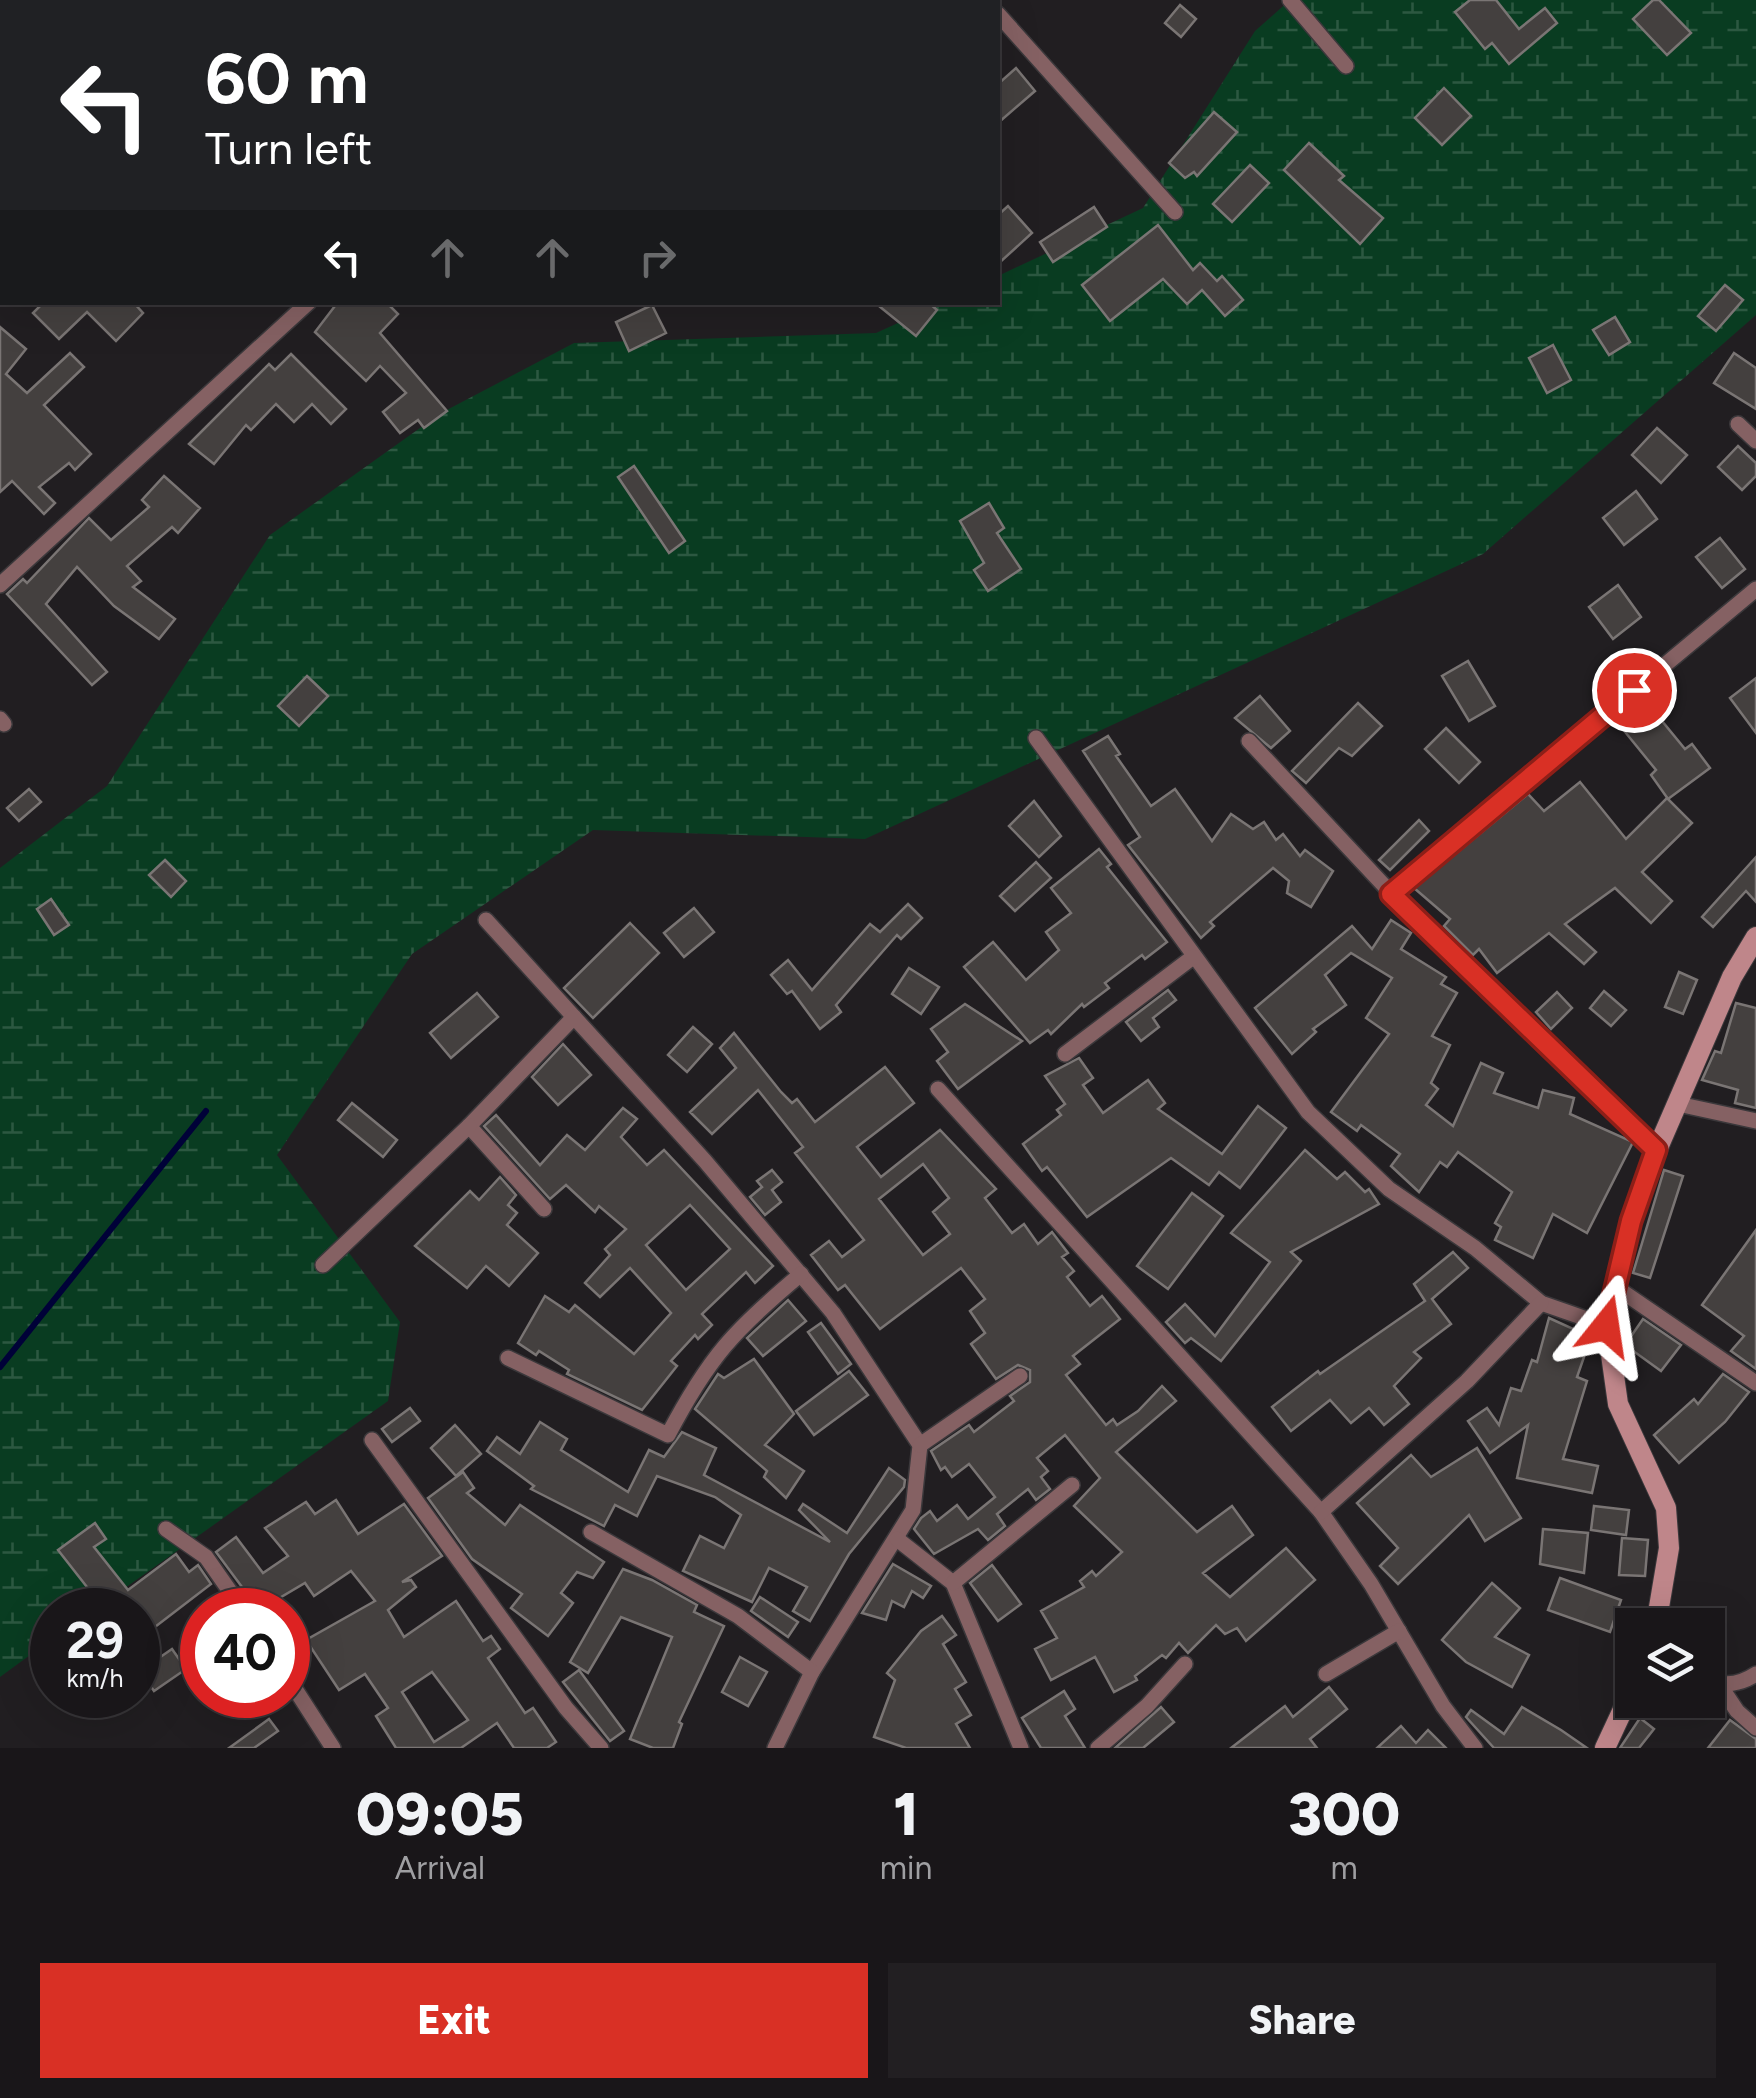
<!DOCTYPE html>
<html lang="en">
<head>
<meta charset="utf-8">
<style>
	:root { --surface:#191619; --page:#221f22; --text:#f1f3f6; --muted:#9f9fa2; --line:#373538; --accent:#d93025 }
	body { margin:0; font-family:Figtree,sans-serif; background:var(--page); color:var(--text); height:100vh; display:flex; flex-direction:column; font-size:38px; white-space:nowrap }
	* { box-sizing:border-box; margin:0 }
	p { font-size:32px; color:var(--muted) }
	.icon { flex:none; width:55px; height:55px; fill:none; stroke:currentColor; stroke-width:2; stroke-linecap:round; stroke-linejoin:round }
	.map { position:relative; height:1748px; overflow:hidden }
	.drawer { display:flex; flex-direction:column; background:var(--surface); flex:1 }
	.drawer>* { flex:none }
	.hud { position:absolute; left:0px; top:0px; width:1000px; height:305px; box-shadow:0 10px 40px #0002,0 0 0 2px var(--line); background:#202124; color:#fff; overflow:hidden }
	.tools { position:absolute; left:1615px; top:1608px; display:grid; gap:20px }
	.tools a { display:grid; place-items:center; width:110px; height:110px; border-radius:0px; background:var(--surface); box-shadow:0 10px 40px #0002,0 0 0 2px var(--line); font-size:50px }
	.speed { position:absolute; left:30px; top:1588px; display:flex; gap:20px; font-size:50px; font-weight:700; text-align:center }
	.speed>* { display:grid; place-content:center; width:130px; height:130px; border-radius:50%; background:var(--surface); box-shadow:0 10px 40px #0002,0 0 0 2px var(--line); line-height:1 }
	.speed small { font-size:25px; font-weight:400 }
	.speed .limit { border:15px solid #d22; background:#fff; color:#111 }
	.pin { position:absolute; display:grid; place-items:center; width:85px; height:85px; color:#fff; margin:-42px; border:5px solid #fff; border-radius:50%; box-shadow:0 2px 10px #0007 }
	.me { position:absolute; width:110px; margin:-55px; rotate:15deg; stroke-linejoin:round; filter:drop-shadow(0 0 8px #0008) }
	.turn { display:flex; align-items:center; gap:35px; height:210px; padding:0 40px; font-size:45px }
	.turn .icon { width:130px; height:130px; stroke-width:2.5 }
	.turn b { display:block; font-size:70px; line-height:85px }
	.lanes { display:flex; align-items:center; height:95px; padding:0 40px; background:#0003; justify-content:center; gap:50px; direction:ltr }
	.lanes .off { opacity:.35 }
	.eta { display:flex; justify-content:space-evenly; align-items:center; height:170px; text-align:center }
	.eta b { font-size:60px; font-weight:800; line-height:70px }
	.primary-button { display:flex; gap:20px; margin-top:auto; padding:20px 40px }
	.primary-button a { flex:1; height:115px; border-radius:0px; background:var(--accent); color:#fff; font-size:40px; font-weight:800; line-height:115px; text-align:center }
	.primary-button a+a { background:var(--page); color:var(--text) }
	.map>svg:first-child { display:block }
	.wetland { fill:url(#wetland-marsh) }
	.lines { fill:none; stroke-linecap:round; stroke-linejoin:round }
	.stream { stroke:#000138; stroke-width:6 }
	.building { fill:#44403f; stroke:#7a7574; stroke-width:2.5; fill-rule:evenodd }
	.street-casing { stroke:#3b383b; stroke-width:18 }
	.secondary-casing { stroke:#3b383b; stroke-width:22 }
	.street { stroke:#856163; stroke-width:15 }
	.secondary { stroke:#bf868a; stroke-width:20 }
	.route-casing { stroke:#8d1f18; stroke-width:25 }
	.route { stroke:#d93025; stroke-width:18 }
</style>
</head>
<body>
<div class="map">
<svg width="1756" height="1748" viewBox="0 0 1756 1748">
	<defs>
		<pattern id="wetland-marsh" width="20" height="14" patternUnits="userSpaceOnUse" patternTransform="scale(2.5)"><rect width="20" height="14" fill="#093c21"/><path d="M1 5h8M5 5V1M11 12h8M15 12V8" fill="none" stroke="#2c5841"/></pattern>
	</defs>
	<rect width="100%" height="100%" fill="#211e21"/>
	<!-- wetland -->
	<path class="wetland" d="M1290,0H1756V315L1483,554L865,839L593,830L412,954L277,1155L400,1322L388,1401L94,1610H52V1639L0,1677V868L107,786L270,535L441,413L574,343L876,333L942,303L998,302V276L1143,208L1255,31Z"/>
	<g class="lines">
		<!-- stream -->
		<path class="stream" d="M0,1367L206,1111"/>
	</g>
	<!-- building -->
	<g class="building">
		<path d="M1470,0H1496L1519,29L1545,8L1557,23L1509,64L1492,43L1485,49L1455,12Z"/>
		<path d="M1653,0H1659L1691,33L1667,55L1633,19Z"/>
		<path d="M1180,5L1196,19L1181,37L1165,23Z"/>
		<path d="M1016,68L1035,91L998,123V84Z"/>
		<path d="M1444,88L1471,116L1442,145L1415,118Z"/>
		<path d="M1214,112L1237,132L1197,176L1194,172L1185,178L1169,163Z"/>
		<path d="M1309,143L1344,176L1339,180L1383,218L1360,244L1284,170Z"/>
		<path d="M1250,165L1269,183L1232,222L1213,204Z"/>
		<path d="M1008,206L1032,233L998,264V215Z"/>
		<path d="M1094,207L1107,227L1053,262L1040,242Z"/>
		<path d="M1158,225L1193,270L1200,263L1217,281L1222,276L1243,300L1225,316L1202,290L1187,304L1163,279L1110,321L1082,285Z"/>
		<path d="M1725,285L1743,300L1716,331L1698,316Z"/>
		<path d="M44,302H133L143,313L116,341L87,312L59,339L33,313Z"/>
		<path d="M338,302H386L398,314L380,333L447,411L424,428L418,420L400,433L383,412L406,393L380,366L366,381L315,332Z"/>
		<path d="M874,302H928L937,310L916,336Z"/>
		<path d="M652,305L666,333L629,351L616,322Z"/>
		<path d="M1615,317L1630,342L1609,355L1593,330Z"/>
		<path d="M0,327L26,349L6,374L27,393L70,353L84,367L44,405L91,454L75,470L69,463L39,487L55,503L44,514L12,481L0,492Z"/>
		<path d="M1553,345L1571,380L1547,393L1529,358Z"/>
		<path d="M1734,353L1756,368V409L1714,383Z"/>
		<path d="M291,354L346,409L331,424L312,404L294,422L276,404L251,430L246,425L214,464L189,444L269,364L275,370Z"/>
		<path d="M1657,428L1687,455L1661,483L1632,455Z"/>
		<path d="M1738,446L1756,463V476L1742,490L1718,467Z"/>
		<path d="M634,466L685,541L669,553L618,477Z"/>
		<path d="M164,476L200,508L178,533L172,527L127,566L141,581L133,587L175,619L159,639L114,606L77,567L46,604L107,672L92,685L7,594L23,579L27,583L89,518L111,540L149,507L142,500Z"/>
		<path d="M1636,491L1657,519L1624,545L1603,518Z"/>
		<path d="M989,503L1004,528L997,533L1021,569L988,591L974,570L984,563L960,521Z"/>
		<path d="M1720,538L1745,569L1722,588L1696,557Z"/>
		<path d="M1618,585L1641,617L1613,639L1589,607Z"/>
		<path d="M1468,661L1495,706L1469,721L1442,676Z"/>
		<path d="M307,676L328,696L299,726L278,706Z"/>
		<path d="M1756,678V733L1730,698Z"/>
		<path d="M1260,696L1290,731L1271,748L1235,718Z"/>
		<path d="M1644,699L1685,749L1692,744L1710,768L1668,799L1651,775L1656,770L1617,722Z"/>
		<path d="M1358,703L1382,726L1352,756L1339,748L1306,783L1292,771Z"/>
		<path d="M1446,728L1480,762L1459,783L1425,749Z"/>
		<path d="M1108,736L1120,754L1116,756L1151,806L1175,789L1212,841L1231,814L1253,829L1264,822L1276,840L1283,834L1300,856L1305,850L1333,871L1311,907L1287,893L1289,881L1273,868L1210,922L1214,926L1201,938L1128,845L1140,837L1083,751Z"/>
		<path d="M1580,782L1626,839L1667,798L1692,823L1642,872L1672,901L1651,923L1615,888L1565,924L1596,952L1584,964L1549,933L1497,973L1479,949L1473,955L1444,926L1450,919L1414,888L1528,794L1544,811Z"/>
		<path d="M29,789L41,802L19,821L7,808Z"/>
		<path d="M1034,801L1061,836L1039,857L1009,826Z"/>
		<path d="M1419,820L1429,831L1390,870L1379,860Z"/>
		<path d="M1099,849L1111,864L1107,867L1167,942L1145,959L1142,955L1105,983L1109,988L1084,1007L1082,1004L1051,1034L1048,1030L1030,1043L964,967L993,942L1026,980L1059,950L1046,932L1071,913L1051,888Z"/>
		<path d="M1756,857V902L1746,891L1713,927L1702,917Z"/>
		<path d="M165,860L186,881L171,897L149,875Z"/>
		<path d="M1036,862L1051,878L1015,911L1000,896Z"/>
		<path d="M51,899L69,925L54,935L37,909Z"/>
		<path d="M908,904L922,918L901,939L897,935L836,1005L841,1012L820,1029L792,991L787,994L771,975L788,960L812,990L870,924L880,932Z"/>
		<path d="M694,908L714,932L684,957L664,933Z"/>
		<path d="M1391,920L1411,933L1401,949L1446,977L1441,984L1457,993L1432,1036L1450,1045L1431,1083L1438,1089L1426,1105L1453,1126L1481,1063L1503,1073L1494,1093L1538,1108L1543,1090L1574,1098L1570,1114L1633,1142L1587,1233L1553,1214L1533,1258L1495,1240L1501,1227L1495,1223L1512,1192L1458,1152L1447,1167L1440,1162L1419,1192L1391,1166L1400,1154L1361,1125L1357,1131L1331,1112L1389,1034L1366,1018L1392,978L1351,953L1325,975L1346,1005L1313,1029L1316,1032L1292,1054L1255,1008L1352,926L1372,949Z"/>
		<path d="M630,923L659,953L593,1018L564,988Z"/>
		<path d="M909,968L939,987L921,1014L892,994Z"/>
		<path d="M1679,972L1697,980L1683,1014L1665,1007Z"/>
		<path d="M1168,990L1176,1000L1153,1018L1159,1027L1141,1041L1126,1022Z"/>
		<path d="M1604,991L1626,1010L1611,1026L1590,1008Z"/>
		<path d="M1557,992L1572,1008L1551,1029L1536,1012Z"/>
		<path d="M477,993L498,1017L451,1058L430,1033Z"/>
		<path d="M1736,1003L1756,1008V1108L1735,1103L1738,1090L1702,1080L1715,1051L1721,1053Z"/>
		<path d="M965,1004L1022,1041L958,1089L937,1061L948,1052L931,1029Z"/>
		<path d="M693,1027L712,1044L687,1072L668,1055Z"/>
		<path d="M734,1033L781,1092L792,1103L797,1099L815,1122L885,1067L914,1103L857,1147L881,1177L940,1130L996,1189L985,1198L1012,1233L1024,1224L1038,1244L1052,1232L1068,1253L1062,1257L1074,1271L1067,1277L1090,1306L1102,1296L1120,1319L1073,1356L1080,1364L1066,1375L1106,1425L1113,1419L1117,1425L1138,1411L1162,1386L1176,1401L1116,1452L1197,1532L1232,1506L1253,1535L1203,1573L1230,1597L1286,1548L1315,1580L1246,1641L1237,1628L1225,1634L1216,1625L1188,1653L1179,1643L1166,1658L1162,1655L1135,1676L1137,1680L1114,1692L1095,1657L1051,1680L1035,1649L1057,1638L1041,1611L1084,1587L1080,1581L1092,1571L1096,1576L1122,1552L1074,1506L1100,1478L1065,1435L1037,1458L1048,1471L1041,1477L1050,1489L1036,1500L1028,1489L997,1514L1005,1526L988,1540L978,1529L934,1554L914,1529L921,1518L930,1511L937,1521L957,1505L968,1519L995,1497L969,1464L952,1477L945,1467L941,1470L931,1451L969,1425L974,1432L1014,1401L1010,1396L1030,1382V1370L1018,1365L996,1379L971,1344L985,1333L970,1311L985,1299L961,1268L880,1329L845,1285L838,1290L811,1255L829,1241L842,1257L864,1240L795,1153L803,1147L758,1090L712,1134L690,1112L736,1068L720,1048ZM923,1164L949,1198L933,1212L950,1234L923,1255L879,1199Z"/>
		<path d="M563,1044L591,1075L558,1105L532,1077Z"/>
		<path d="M1079,1058L1093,1078L1083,1085L1103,1113L1148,1080L1165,1103L1158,1109L1222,1154L1258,1106L1286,1128L1240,1188L1219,1172L1209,1185L1171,1158L1087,1217L1047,1167L1042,1171L1023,1144L1061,1115L1057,1110L1065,1104L1045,1076Z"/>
		<path d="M352,1103L397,1140L383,1157L338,1120Z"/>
		<path d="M623,1108L637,1119L621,1137L647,1165L664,1150L773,1266L755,1283L746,1272L702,1314L712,1325L698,1339L695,1335L671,1361L677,1366L642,1410L567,1374L569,1370L539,1351L536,1355L518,1343L545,1296L569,1312L575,1305L634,1354L671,1313L630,1268L600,1297L585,1283L610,1255L605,1249L626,1229L599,1206L595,1212L566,1185L550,1199L484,1126L496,1115L540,1165L567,1135L585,1150ZM690,1205L730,1249L686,1290L646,1245Z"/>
		<path d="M1305,1150L1337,1179L1345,1172L1365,1192L1369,1189L1379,1204L1291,1252L1301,1261L1221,1361L1191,1338L1185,1343L1166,1322L1185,1304L1215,1336L1270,1262L1231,1233Z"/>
		<path d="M772,1170L782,1182L772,1190L781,1202L765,1215L750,1197L762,1187L757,1181Z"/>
		<path d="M1664,1170L1683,1176L1650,1278L1633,1273Z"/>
		<path d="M500,1177L516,1195L508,1205L517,1213L507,1225L538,1253L509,1286L486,1266L467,1288L415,1246L470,1191L479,1200Z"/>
		<path d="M1192,1193L1223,1216L1168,1289L1137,1266Z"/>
		<path d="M1756,1230V1369L1731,1351L1744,1336L1702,1305Z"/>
		<path d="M1453,1252L1468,1268L1432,1299L1451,1324L1414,1352L1421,1358L1394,1386L1409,1404L1384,1425L1369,1408L1351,1423L1330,1400L1291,1431L1272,1407L1318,1371L1320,1374L1425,1301L1414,1284Z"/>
		<path d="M788,1300L806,1321L763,1356L747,1338Z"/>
		<path d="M1549,1318L1580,1332L1570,1352L1584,1357L1577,1377L1587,1381L1563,1459L1598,1466L1592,1493L1517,1478L1528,1425L1490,1453L1468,1421L1487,1408L1499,1425L1511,1388L1521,1391L1532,1360L1537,1362Z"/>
		<path d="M1643,1319L1681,1345L1661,1371L1625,1345Z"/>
		<path d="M821,1323L851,1364L838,1374L808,1332Z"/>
		<path d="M754,1359L794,1414L765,1445L804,1471L786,1498L764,1477L767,1471L695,1409L718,1374L724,1378Z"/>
		<path d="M849,1371L868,1395L814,1435L796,1411Z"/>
		<path d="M1723,1374L1749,1392L1725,1422L1679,1463L1654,1435L1694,1399L1698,1404Z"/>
		<path d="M410,1408L420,1421L392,1442L382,1429Z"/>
		<path d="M540,1422L567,1439L561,1450L628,1492L649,1450L664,1457L682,1432L716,1448L704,1475L830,1542L799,1510L803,1504L847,1533L889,1468L905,1480L904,1487L849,1554L810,1621L793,1611L807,1587L769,1568L752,1602L683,1571L700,1536L724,1548L741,1515L715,1497L657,1476L637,1516L615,1505L604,1526L531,1489L534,1486L487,1451L497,1437L520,1454Z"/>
		<path d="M455,1425L481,1454L456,1476L431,1448Z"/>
		<path d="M1477,1448L1521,1518L1485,1541L1469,1515L1398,1584L1380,1566L1398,1548L1357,1503L1411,1455L1431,1477Z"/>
		<path d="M463,1472L474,1488L467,1493L505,1525L520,1505L604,1562L593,1578L577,1572L561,1593L573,1603L548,1636L511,1608L522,1594L472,1559L428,1498Z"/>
		<path d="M336,1500L358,1534L404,1504L442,1556L402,1582L411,1580L416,1587L388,1610L404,1637L456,1601L483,1641L491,1636L500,1649L488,1658L525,1713L533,1708L556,1742L547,1748H514L497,1723L461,1748H396L376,1716L388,1708L365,1674L339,1690L306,1640L375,1601L351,1571L314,1596L305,1583L259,1610L216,1552L236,1537L263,1573L288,1556L265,1528L306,1502L315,1514ZM432,1672L468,1720L434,1742L402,1692Z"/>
		<path d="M1594,1506L1629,1510L1626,1535L1591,1530Z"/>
		<path d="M95,1523L106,1539L94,1547L128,1590L176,1554L189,1572L198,1565L211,1584L138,1640V1610H105L58,1550Z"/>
		<path d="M1543,1529L1588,1533L1584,1573L1540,1564Z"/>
		<path d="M1622,1538L1648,1540L1645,1576L1619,1575Z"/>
		<path d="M893,1564L931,1586L923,1598L912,1591L904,1607L892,1601L886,1620L862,1613Z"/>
		<path d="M992,1565L1021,1604L998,1621L970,1583Z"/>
		<path d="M623,1569L652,1580L697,1605L694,1612L724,1626L679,1722L682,1724L673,1748H653L630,1739L672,1637L621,1617L588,1673L570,1662Z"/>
		<path d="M1560,1578L1621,1600L1610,1632L1548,1610Z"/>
		<path d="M1492,1583L1520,1608L1495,1637L1529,1655L1512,1687L1466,1662L1442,1640Z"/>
		<path d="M760,1597L798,1622L788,1637L751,1611Z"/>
		<path d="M942,1616L956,1635L943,1644L966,1682L955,1689L971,1715L956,1724L970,1748H906L874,1737L895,1680L887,1673L921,1631Z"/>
		<path d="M172,1649L186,1669L154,1691L140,1671Z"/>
		<path d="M740,1657L767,1672L748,1706L722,1692Z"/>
		<path d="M579,1670L624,1731L610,1741L563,1682Z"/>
		<path d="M1329,1687L1347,1709L1310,1739L1317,1748H1231L1285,1706L1293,1717Z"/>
		<path d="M1064,1691L1075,1709L1065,1716L1085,1748H1041L1022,1718Z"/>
		<path d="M1161,1707L1174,1722L1143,1748H1115Z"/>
		<path d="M1522,1707L1561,1730L1587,1748H1494L1466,1717L1471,1710L1504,1734Z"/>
		<path d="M1640,1718L1654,1729L1639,1748H1620Z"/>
		<path d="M269,1719L278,1731L254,1748H229Z"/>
		<path d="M1730,1720L1756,1739V1748H1708Z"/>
		<path d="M1401,1726L1416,1743L1428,1730L1446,1748H1377Z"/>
	</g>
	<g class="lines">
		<defs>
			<g id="street">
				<path d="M675,0L678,2"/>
				<path d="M985,0L987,2"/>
				<path d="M1290,0L1346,66"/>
				<path d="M320,2L324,0"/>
				<path d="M998,14L1175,212"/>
				<path d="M0,252L2,250"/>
				<path d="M1738,424L1756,441"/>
				<path d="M0,585L309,302"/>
				<path d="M0,719L4,724"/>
				<path d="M1036,738L1308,1112L1389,1189L1475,1248L1541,1303L1607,1326"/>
				<path d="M1249,741L1391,893L1657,1150"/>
				<path d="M1391,893L1756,589"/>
				<path d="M486,920L574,1017"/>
				<path d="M1065,1054L1193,957"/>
				<path d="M938,1089L1321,1512L1371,1584L1443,1706L1475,1748"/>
				<path d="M1678,1104L1756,1121"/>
				<path d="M544,1209L469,1126L574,1017L705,1161L833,1313L920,1445L913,1510L812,1672L775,1748"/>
				<path d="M323,1265L469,1126"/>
				<path d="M1617,1288L1756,1383"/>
				<path d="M508,1358L668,1435C709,1357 734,1330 801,1274"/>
				<path d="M372,1440L566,1708L601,1748"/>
				<path d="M920,1445L1020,1376"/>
				<path d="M1321,1512L1467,1381L1541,1303"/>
				<path d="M166,1529L206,1557L243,1610"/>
				<path d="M591,1532L738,1616L812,1672"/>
				<path d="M897,1539L953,1583L1021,1748"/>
				<path d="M953,1583L1072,1485"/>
				<path d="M1326,1674L1399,1631"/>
				<path d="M288,1678L333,1748"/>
				<path d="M1708,1679C1724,1687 1741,1684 1756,1674"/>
				<path d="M1719,1684L1737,1711L1756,1728"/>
				<path d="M1098,1748L1147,1706L1185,1664"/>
			</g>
			<g id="secondary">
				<path d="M1656,1625L1669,1548L1666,1508L1618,1404L1607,1326L1631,1221L1657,1150L1732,977L1756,937"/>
				<path d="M1605,1748L1632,1690"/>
			</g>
		</defs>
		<!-- street casing -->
		<use href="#street" class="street-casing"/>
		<!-- secondary casing -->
		<use href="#secondary" class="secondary-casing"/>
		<!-- street -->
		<use href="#street" class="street"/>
		<!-- secondary -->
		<use href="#secondary" class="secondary"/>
	</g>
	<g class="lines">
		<defs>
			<path id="route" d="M1606,1326L1631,1221L1656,1150L1391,894L1634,690"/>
		</defs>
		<!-- route casing -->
		<use href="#route" class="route-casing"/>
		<!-- route -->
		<use href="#route" class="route"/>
	</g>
</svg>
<div class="tools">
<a><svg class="icon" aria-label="layers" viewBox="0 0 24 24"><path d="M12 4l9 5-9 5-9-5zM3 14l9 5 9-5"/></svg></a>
</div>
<div class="speed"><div>29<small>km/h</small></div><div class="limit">40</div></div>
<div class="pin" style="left:1634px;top:690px;background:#d93025"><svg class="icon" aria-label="arrive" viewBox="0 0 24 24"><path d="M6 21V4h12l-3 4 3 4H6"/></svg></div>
<svg class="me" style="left:1606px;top:1326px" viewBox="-20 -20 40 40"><path d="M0-17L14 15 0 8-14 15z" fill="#d93025" stroke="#fff" stroke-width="4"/></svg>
<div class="hud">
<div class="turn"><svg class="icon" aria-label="left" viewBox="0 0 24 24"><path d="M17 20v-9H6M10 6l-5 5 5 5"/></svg><div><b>60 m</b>Turn left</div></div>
<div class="lanes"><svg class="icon" aria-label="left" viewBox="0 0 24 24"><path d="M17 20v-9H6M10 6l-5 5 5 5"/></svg><svg class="icon off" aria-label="ahead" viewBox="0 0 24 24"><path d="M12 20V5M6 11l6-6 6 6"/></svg><svg class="icon off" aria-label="ahead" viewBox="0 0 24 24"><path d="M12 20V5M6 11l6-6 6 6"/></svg><svg class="icon off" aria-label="right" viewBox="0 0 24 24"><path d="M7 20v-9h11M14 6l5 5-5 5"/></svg></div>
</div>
</div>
<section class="drawer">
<div class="eta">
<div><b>09:05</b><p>Arrival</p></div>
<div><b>1</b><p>min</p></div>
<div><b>300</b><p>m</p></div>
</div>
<div class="primary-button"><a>Exit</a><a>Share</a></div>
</section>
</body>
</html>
